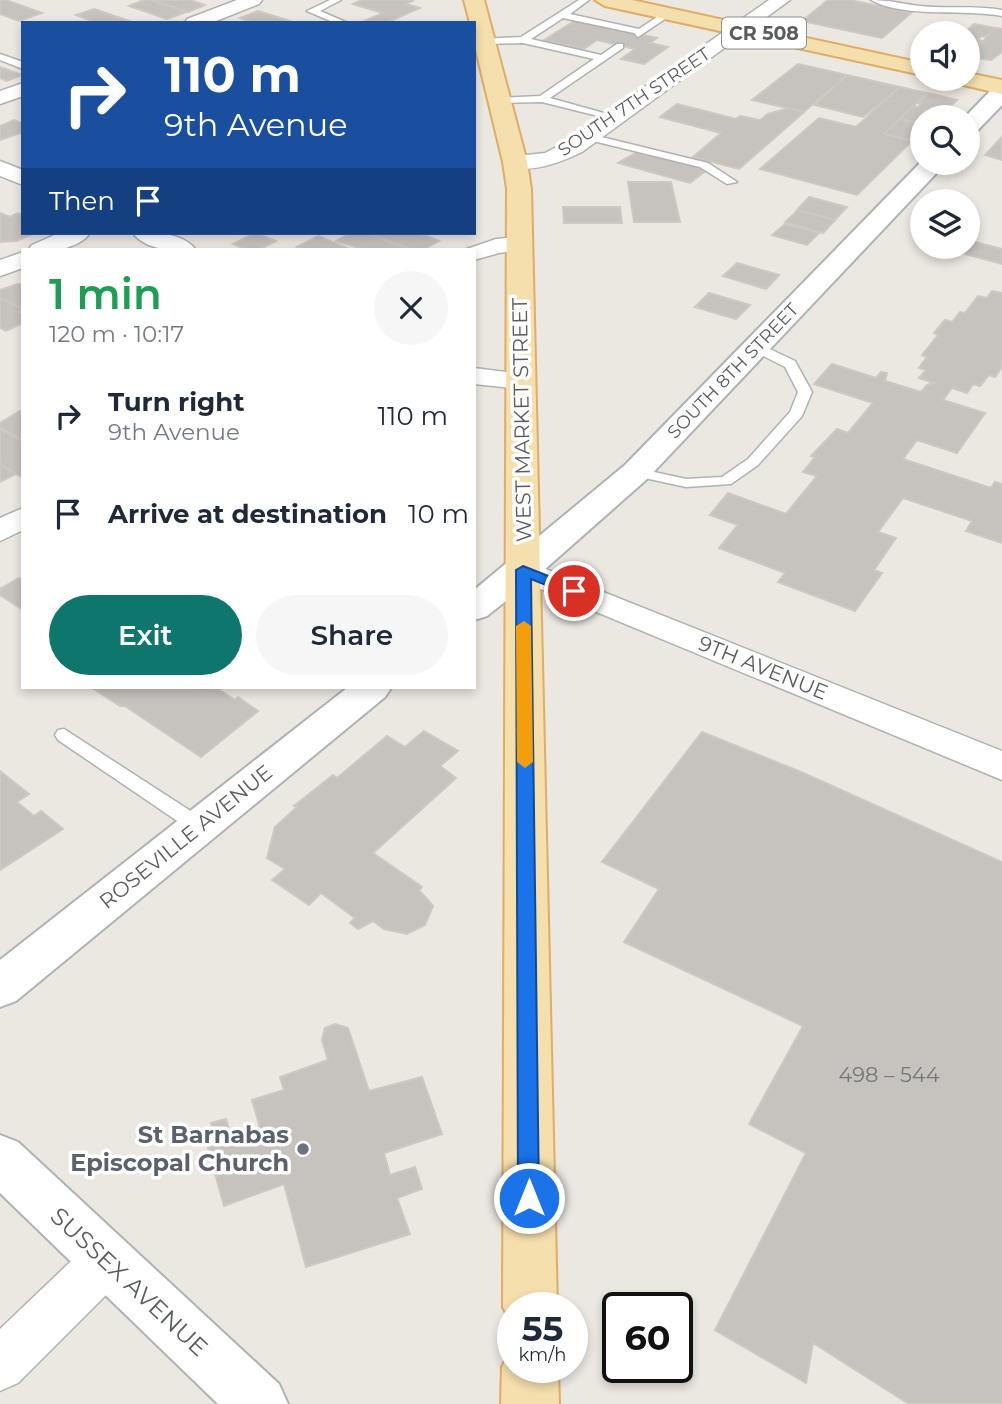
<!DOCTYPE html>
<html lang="en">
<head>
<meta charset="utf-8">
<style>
	:root { --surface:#fff; --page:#f6f6f7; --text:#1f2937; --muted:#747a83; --accent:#0f766e }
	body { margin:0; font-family:Montserrat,sans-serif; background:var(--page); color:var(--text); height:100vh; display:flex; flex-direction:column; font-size:26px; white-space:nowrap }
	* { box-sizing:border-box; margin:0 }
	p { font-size:23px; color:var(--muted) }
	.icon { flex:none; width:38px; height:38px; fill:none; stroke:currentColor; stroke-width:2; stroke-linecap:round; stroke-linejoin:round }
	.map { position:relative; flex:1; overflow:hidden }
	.details { position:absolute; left:21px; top:248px; width:455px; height:441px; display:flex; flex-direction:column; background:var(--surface); border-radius:0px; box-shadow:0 4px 10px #0003 }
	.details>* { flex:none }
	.hud { position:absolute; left:21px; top:21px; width:455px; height:214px; border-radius:0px; box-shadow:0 4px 10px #0003; background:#1a4fa0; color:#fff; overflow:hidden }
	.buttons { position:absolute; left:910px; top:21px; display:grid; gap:14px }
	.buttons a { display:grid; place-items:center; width:70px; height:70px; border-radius:50%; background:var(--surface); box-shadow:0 4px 10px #0003; font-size:35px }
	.speed { position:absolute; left:497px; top:1292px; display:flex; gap:14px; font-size:35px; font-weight:700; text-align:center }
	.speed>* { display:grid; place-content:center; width:91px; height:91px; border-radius:50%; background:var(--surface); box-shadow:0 4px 10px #0003; line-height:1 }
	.speed small { font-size:18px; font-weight:400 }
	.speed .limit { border:4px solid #111; border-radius:10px; background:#fff; color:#111 }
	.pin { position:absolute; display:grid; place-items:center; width:60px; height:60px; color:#fff; margin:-30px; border:4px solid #fff; border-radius:50%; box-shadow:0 2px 7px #0007 }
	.me { position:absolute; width:77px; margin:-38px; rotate:0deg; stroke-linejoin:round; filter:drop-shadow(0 0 5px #0008) }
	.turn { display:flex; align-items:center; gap:24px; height:147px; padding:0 28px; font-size:32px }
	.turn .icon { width:91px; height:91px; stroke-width:2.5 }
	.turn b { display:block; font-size:49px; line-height:60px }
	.then { display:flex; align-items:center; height:66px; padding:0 28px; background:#0003; gap:14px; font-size:26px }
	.round { display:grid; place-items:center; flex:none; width:74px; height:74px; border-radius:37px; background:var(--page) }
	.head { display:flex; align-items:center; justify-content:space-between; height:119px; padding:0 28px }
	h1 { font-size:42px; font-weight:600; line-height:52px; color:#1e9e55 }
	.action { display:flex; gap:14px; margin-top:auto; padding:14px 28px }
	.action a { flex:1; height:80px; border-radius:42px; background:var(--accent); color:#fff; font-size:28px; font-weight:600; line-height:80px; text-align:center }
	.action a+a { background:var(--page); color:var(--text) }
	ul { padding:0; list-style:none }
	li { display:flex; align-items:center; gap:21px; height:98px; padding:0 28px }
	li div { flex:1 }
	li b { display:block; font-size:26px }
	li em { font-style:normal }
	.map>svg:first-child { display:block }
	.building { fill:#c6c2be; stroke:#cec8c0; stroke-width:2 }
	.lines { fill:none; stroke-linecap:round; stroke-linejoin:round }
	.service-casing { stroke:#afb2b5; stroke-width:3 }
	.minor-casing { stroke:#afb2b5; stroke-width:3 }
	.tertiary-casing { stroke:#afb2b5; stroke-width:4 }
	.primary-casing { stroke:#dfad66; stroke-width:4 }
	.service { fill:#fff; fill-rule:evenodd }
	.minor { fill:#fff; fill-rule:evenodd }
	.tertiary { fill:#fff; fill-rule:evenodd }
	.primary { fill:#f4dfad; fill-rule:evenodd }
	.route { fill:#1a73e8; stroke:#114b97; stroke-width:2 }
	.slow { fill:#f59e0b }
	.worship-dot { fill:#6b7280; stroke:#fff; stroke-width:2.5 }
	.labels { text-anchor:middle; stroke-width:7; stroke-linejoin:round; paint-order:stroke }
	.far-street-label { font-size:18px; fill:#5a5d60; stroke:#fff }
	.shield { fill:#fff; stroke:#8c8e90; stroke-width:2 }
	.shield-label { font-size:19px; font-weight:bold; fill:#5a5d60 }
	.street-label { font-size:21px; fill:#5a5d60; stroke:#fff }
	.near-number-label { font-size:21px; fill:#757678 }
	.near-worship-label { font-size:24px; font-weight:bold; fill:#5b616d; stroke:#fff; text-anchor:end }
	.near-street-label { font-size:24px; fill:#5a5d60; stroke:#fff }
</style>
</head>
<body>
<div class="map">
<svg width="1002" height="1404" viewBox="0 0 1002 1404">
	<rect width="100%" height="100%" fill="#ebe7e1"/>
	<!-- building -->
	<g class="building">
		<path d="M0,0H6L42,13L19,21L0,14Z"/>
		<path d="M144,0H151L186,12L167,19L129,6Z"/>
		<path d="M153,0H190L205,5L188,12Z"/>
		<path d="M362,0H414L406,4L420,8L386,23H360L383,13L353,4Z"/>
		<path d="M828,0H850L911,13L882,38L802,21Z"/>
		<path d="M94,9L135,23H97L76,15Z"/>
		<path d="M258,11L293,22L255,23L240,18Z"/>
		<path d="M576,20L657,38L650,43L668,47L644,64L621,59L635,49L597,40L584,49L544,40Z"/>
		<path d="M974,24L996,28L986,37L981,36L978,40L983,41L978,45L969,47L975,48L968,55V33H964Z"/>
		<path d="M996,28L1002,29V52L991,60L968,57Z"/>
		<path d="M798,64L847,75L804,112L752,100Z"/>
		<path d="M0,67L22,75L7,81L0,78Z"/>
		<path d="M847,75L900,87L863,117L815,105Z"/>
		<path d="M900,87L927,93L884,134L912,141L857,195L760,169L819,118L856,127Z"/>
		<path d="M928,93L957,100L939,117H922V124L900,119L914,106L918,107L921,103H918Z"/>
		<path d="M677,104L736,119L740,116L760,120L768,114L789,108L804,112L739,169L693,157L721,133L660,117Z"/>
		<path d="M900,119L922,124V135L910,140L884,134Z"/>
		<path d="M14,120L23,124V132L0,140V126Z"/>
		<path d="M1001,138L1002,160L985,155Z"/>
		<path d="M639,151L707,170L690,183L618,163Z"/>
		<path d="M628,182H671L680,222H634Z"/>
		<path d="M809,197L847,207L835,220L797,210Z"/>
		<path d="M563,207H620L622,223H564Z"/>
		<path d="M798,210L835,220L823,233L785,222Z"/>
		<path d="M0,213L10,217L18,213L23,215V233H34L17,241L1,242Z"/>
		<path d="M785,224L819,233L807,245L772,235Z"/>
		<path d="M255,233L276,241L258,250H247L233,244Z"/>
		<path d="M351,233H365L411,250H365L336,241Z"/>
		<path d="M369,233H418L439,241L423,250H413Z"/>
		<path d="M318,236L352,250H304L297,247Z"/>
		<path d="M968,240L1002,249V264L939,247H968Z"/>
		<path d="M737,263L779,275L766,289L723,276Z"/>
		<path d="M18,284H23V309L0,298V290Z"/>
		<path d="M992,291L1002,293V367L995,377L989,375L980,386L973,384L967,393L952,388L943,400L985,413L957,453L917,440L903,459L991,488L995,482L1002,484V543L966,531L972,521L903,498L878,532L896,538L874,570L882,573L855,611L778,582L785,573L719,548L738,525L710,515L728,493L786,514L817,476L803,472L815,457L811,456L837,429L848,433L873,403L814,384L832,364L876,378L881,372L887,373L885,381L921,392L927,385L934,383L919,378L926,370L919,368L927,357L922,355L938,335L934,333L945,320L952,322L960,312L965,313L978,296L987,298Z"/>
		<path d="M709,293L750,305L736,319L695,307Z"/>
		<path d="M0,298L23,309L18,312L23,315V323L6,331L0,328Z"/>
		<path d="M20,411L23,413V440L0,427V423Z"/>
		<path d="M0,429L23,442V478L0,464Z"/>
		<path d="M0,464L16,474L0,482Z"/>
		<path d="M19,578L23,580V610L0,595V589Z"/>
		<path d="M92,688H217L235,700L238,697L258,711L201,757L125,706H120Z"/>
		<path d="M424,731L458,751L440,766L456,778L373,853L422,887L419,890L433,906L425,925L407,934L384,929L373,921L358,929L350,923L355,918L321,893L309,905L272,880L285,869L267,858L275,827L297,807L294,806L333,775L337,778L387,736L405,747Z"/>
		<path d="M702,732L801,772L1002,862V1404H909L813,1343L806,1383L715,1330L806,1153L749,1124L803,1026L624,942L659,889L602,862Z"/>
		<path d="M0,771L29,794L17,802L34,816L41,811L63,829L0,870Z"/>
		<path d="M335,1024L348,1028L369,1091L422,1077L442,1134L384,1153L390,1175L415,1167L422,1189L397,1198L410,1234L306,1267L284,1184L224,1206L207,1144L215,1140L211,1123L226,1119L231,1136L260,1127L252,1100L284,1090L280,1077L328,1060L322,1040L325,1028Z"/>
	</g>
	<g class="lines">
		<defs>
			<g id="service">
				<path d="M330,0H341L320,11L348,23H335L307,11Z"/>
				<path d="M579,0H589L570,14L639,29L666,11L674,13L638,37L634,33L563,18L531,39L601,55L617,44H623V48L550,98L618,117V121L542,102L496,103L495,101L500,98L540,96L594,59L523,43L485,44L480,41L482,39L521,37Z"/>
				<path d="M871,0C888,0 903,4 920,6C947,9 974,5 1002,10V16C965,9 901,18 871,0Z"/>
				<path d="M0,54L23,62V69L0,60Z"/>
				<path d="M589,134L708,163L737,182L727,184L700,167L585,139L584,137Z"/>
				<path d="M757,343L795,361L812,392L802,416L758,465L731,484L686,487L631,475L629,472L636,468L686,479L722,477L748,459L790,412L798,392L785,367L752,350V344Z"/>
				<path d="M64,729L206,821L209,826L206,831L199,833L192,831L58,740L55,735L58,730Z"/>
			</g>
			<g id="minor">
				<path d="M237,0H262L259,4L211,23H185L187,19Z"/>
				<path d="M769,0H790L582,152C559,163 533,173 507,167L504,162L507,157L545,153L566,142Z"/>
				<path d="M23,83V96L0,104V91Z"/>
				<path d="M0,161L23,170V185L0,176Z"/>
				<path d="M59,233H90C77,251 48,251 28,250L32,245Z"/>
				<path d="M133,233C153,232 183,232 196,250C176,251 146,251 133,233Z"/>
				<path d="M520,237L528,239L532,244L528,249L499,253L474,260V250H464L496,239Z"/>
				<path d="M23,252V268L0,276V260Z"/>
				<path d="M474,368L531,375L535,381L531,387L521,389L474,384Z"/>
				<path d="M23,508V530L0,541V518Z"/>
				<path d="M523,560L1002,751V780L512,577L507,570L512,563Z"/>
				<path d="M106,1237L123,1244L130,1261L123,1278L18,1383L0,1391V1329L89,1244Z"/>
			</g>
			<g id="tertiary">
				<path d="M1002,85V105L976,132L968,134V117H965L994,87Z"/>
				<path d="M922,161L946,163L647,479L535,578L487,616L474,620V590L625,465Z"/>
				<path d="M347,688H391L385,697L16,1001L0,1007V960Z"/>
				<path d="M0,1135L18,1142L279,1384L288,1404H218L0,1193Z"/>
			</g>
			<g id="primary">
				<path d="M464,0H484L527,162L531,189L557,1307H513V1327L503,1307L507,189L503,162L474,42V23H470Z"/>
				<path d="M595,0H632L922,63V75L605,6Z"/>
				<path d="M968,73L1002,80V94L959,84L956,79H968Z"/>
				<path d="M513,1346V1367H558L559,1404H501L502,1367Z"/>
			</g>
		</defs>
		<!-- service casing -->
		<use href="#service" class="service-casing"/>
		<!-- minor casing -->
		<use href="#minor" class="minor-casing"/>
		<!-- tertiary casing -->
		<use href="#tertiary" class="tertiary-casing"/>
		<!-- primary casing -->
		<use href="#primary" class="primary-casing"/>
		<!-- service -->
		<use href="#service" class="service"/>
		<!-- minor -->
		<use href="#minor" class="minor"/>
		<!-- tertiary -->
		<use href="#tertiary" class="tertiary"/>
		<!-- primary -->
		<use href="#primary" class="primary"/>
	</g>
	<!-- route -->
	<path class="route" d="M523,566L579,588L581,591L574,596L531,579L539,1198L536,1205L529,1208L521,1205L518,1198L516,570Z"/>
	<!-- slow -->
	<path class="slow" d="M524,621L531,626L533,762L525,768L517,762L516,626Z"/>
	<!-- markers -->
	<circle class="worship-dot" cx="303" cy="1149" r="7"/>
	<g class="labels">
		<!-- far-street labels -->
		<g class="far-street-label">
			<text transform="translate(634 102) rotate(-34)" y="6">SOUTH 7TH STREET</text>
			<text transform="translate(733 371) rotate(-46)" y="6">SOUTH 8TH STREET</text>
		</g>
		<!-- shield labels -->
		<rect class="shield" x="722" y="17.5" width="84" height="31" rx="5"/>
		<g class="shield-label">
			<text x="764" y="40">CR 508</text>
		</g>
		<!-- street labels -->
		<g class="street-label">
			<text transform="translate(522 420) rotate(-91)" y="7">WEST MARKET STREET</text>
			<text transform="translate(763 668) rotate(22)" y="7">9TH AVENUE</text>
			<text transform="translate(186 837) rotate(-39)" y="7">ROSEVILLE AVENUE</text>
		</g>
		<!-- near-number labels -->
		<g class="near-number-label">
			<text x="889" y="1082">498 – 544</text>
		</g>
		<!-- near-worship labels -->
		<g class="near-worship-label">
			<text x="289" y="1143">St Barnabas<tspan x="289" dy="28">Episcopal Church</tspan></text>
		</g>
		<!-- near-street labels -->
		<g class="near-street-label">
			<text transform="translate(129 1282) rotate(43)" y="8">SUSSEX AVENUE</text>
		</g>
	</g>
</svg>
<div class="buttons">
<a><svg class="icon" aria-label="sound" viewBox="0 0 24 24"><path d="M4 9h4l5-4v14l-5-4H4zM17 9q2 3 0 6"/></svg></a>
<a><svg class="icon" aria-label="search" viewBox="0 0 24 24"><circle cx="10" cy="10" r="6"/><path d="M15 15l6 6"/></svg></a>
<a><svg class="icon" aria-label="layers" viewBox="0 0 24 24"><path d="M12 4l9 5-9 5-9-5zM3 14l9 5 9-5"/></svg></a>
</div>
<div class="speed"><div>55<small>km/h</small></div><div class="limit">60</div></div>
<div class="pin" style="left:574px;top:591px;background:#d93025"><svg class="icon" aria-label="arrive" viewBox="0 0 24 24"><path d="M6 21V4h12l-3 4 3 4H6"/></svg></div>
<svg class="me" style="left:529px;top:1198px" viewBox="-20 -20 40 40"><circle r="17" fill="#1a73e8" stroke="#fff" stroke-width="3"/><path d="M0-11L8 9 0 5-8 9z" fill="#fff"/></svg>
<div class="hud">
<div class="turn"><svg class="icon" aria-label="right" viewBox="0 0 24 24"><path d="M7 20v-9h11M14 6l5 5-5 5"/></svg><div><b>110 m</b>9th Avenue</div></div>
<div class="then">Then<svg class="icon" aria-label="arrive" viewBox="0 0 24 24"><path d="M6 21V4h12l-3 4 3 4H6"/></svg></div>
</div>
<section class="details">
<div class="head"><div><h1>1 min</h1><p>120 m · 10:17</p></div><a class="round"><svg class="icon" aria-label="close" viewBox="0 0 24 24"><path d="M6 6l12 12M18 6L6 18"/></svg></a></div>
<ul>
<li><svg class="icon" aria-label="right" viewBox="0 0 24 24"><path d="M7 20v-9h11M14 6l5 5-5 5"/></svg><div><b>Turn right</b><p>9th Avenue</p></div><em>110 m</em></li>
<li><svg class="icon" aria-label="arrive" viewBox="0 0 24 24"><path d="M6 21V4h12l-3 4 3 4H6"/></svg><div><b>Arrive at destination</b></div><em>10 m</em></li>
</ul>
<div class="action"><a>Exit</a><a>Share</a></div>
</section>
</div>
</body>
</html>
